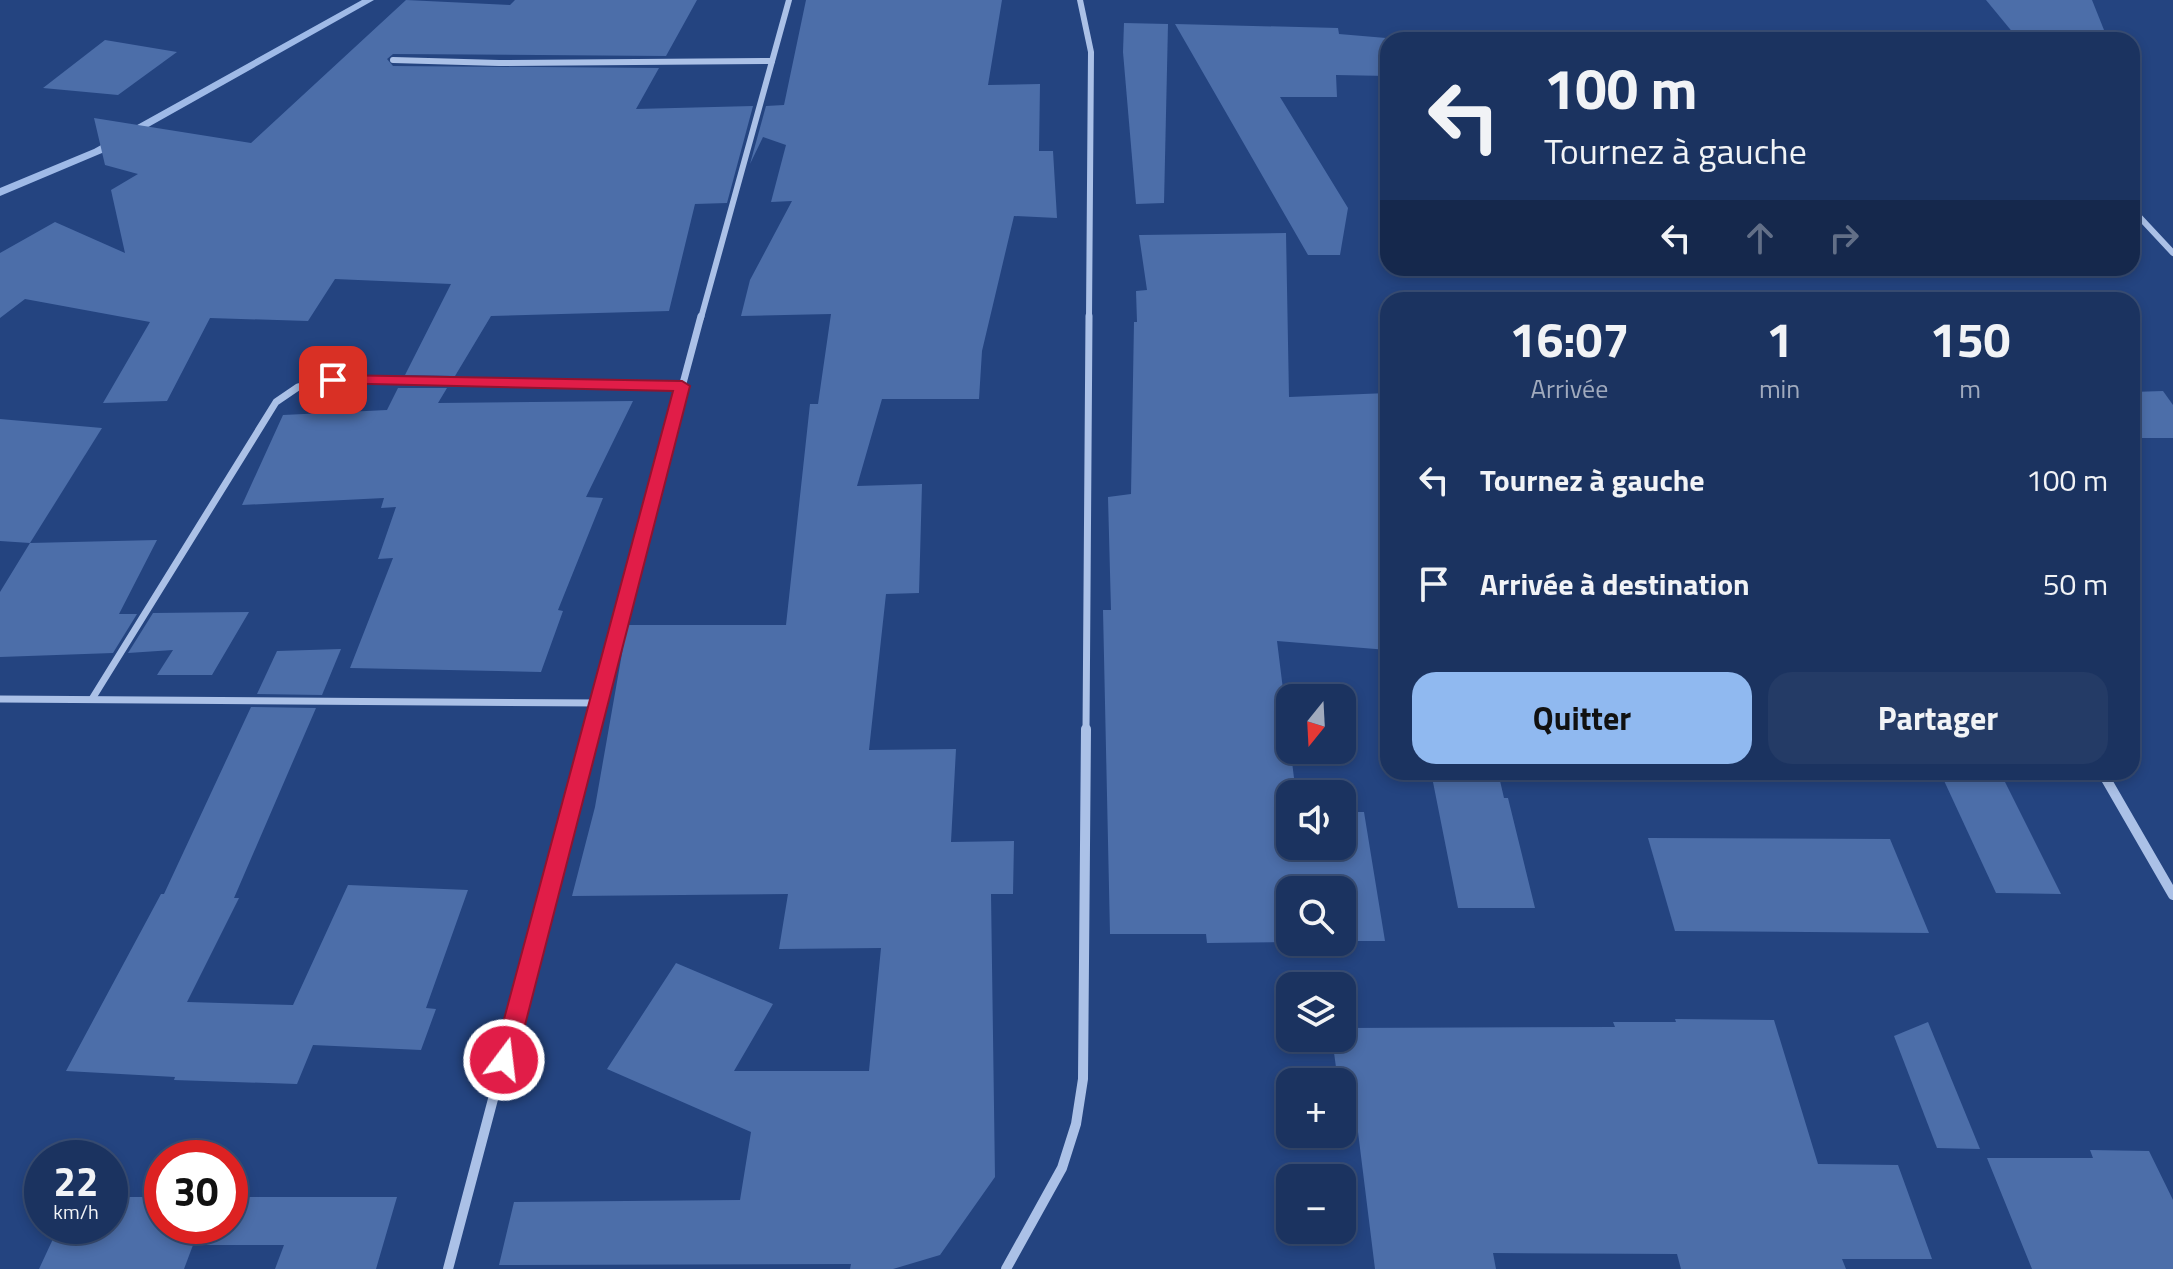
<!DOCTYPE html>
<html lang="fr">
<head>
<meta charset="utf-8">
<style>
	:root { --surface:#1b3360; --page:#243b66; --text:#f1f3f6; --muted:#a0aabd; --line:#394e75; --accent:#90b9f0 }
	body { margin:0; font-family:"Titillium Web",sans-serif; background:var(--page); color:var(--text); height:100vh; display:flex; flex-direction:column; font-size:30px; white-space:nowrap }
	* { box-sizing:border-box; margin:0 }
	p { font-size:26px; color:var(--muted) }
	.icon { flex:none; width:44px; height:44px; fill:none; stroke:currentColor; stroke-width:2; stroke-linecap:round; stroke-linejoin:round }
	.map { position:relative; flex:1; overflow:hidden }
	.side { position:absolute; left:1380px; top:292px; width:760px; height:488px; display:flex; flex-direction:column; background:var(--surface); border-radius:24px; box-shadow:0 4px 12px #0003,0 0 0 2px var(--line) }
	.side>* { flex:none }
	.guide { position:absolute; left:1380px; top:32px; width:760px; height:244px; border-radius:24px; box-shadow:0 4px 12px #0003,0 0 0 2px var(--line); background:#1b3360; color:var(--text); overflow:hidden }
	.needle { width:52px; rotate:198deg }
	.controls { position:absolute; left:1276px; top:684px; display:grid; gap:16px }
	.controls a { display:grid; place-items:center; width:80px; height:80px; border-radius:16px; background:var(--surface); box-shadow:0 4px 12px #0003,0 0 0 2px var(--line); font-size:40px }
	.speed { position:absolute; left:24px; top:1140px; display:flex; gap:16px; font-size:40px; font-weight:700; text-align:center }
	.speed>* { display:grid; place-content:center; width:104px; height:104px; border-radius:50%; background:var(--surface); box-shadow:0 4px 12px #0003,0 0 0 2px var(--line); line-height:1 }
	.speed small { font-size:20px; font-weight:400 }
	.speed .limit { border:12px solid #d22; background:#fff; color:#111 }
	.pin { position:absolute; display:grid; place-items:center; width:68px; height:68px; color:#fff; margin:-34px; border-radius:16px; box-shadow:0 4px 12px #0006 }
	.me { position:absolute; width:88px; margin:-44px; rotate:15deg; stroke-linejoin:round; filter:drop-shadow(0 0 6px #0008) }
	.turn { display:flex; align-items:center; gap:28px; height:168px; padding:0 32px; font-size:36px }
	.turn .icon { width:104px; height:104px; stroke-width:2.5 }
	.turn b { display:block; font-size:56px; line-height:68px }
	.lanes { display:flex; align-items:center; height:76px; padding:0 32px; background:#0003; justify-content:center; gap:40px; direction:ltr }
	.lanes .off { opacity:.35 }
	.eta { display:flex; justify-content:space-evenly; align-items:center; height:136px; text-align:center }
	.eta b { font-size:48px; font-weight:700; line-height:56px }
	.primary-button { display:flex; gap:16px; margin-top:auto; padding:16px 32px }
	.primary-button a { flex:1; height:92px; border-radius:24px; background:var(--accent); color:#111; font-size:32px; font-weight:700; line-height:92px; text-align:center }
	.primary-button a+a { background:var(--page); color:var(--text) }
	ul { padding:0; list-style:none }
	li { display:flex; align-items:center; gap:24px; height:104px; padding:0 32px }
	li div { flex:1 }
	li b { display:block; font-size:30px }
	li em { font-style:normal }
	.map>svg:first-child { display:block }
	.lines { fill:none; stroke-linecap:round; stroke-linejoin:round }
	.stream { fill:#9fbae7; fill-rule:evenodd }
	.building { fill:#4c6ea9 }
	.minor-far2 { stroke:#abc1e7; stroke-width:6 }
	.minor-far1 { stroke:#abc1e7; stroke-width:7 }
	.minor { stroke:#abc1e7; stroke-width:10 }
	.route { fill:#e11d48; stroke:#92132f; stroke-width:2 }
</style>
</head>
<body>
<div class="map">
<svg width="2173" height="1269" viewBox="0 0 2173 1269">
	<rect width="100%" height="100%" fill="#244480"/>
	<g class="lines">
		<!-- stream -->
		<path class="stream" d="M362,0H374L102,153L0,196V188L94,149Z"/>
	</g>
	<!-- building -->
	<g class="building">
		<path d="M406,0L510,5L515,0H697L666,56L393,54L387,59L393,66L659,68L636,109L753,106L727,203L695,204L669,311L491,316L455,376L405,375L451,284L335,279L308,321L210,318L167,401L103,403L150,322L25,299L0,318V253L55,222L125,253L111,190L138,174L105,165L94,118L251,143Z"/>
		<path d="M806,0H1002L988,85L1040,84L1039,151H1053L1057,218L1014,216L982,351L979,399H882L857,486L922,484L919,593L886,594L869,750L956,749L951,842L1014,841L1013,894H991L995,1177L940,1255L893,1269H850L851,1264L499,1265L514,1202L740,1200L751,1132L607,1069L676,963L773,1004L734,1071H869L881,948L779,949L788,894L572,896L595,807L627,625H786L810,404H818L831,314L741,316L750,280L792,201L771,202L786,145L763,137L750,164L766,106L784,105Z"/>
		<path d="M1986,0H2092L2108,40H2019Z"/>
		<path d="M1124,23L1168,24L1164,203L1136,204L1123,52Z"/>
		<path d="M1175,24L1338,28L1339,34L1386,38L1388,76L1336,75L1337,97H1280L1348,208L1340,255H1308Z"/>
		<path d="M105,40L177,52L118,95L43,88Z"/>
		<path d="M1286,233L1289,397L1388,393V650L1277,641L1296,794H1290V846H1342V812H1364L1385,941H1342V890H1290V942L1207,943L1206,934H1110L1103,610H1111L1108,497L1131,494L1134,322H1137L1136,291L1147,290L1139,235Z"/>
		<path d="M398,388H447L438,403L633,401L586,497L603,498L558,610L563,611L541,672L350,668L393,558L378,559L396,507L381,508L384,498L242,505L283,415L387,410Z"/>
		<path d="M2163,391L2173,405V438H2132V392Z"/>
		<path d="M0,419L102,428L30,543L0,541Z"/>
		<path d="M157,540L119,614H137L113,653L0,657V592L30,543Z"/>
		<path d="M249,612L212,675H157L173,650L128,653L153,613Z"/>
		<path d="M341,649L322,695L257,694L277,651Z"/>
		<path d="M251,707L316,708L234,898H239L187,1002L293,1005L348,885L468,890L426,1008L436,1009L421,1050L313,1045L297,1084L174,1080L175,1077L66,1071L161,894H164Z"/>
		<path d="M1431,772H1498L1504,798H1508L1535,908H1458Z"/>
		<path d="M1940,772H2000L2061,894L1996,893Z"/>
		<path d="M1648,838L1890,839L1929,933L1675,931Z"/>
		<path d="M1675,1019L1774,1020L1818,1164L1898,1165L1932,1259H1842L1846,1269H1681L1677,1254L1493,1253L1496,1269H1375L1358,1132H1345L1342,1082H1338L1332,1038H1342V1028L1615,1027L1613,1022H1676Z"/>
		<path d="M1928,1022L1980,1149L1937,1148L1894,1036Z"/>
		<path d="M2090,1150L2149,1151L2173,1200V1269H2032L1987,1158H2093Z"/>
		<path d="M110,1197H162V1226H230V1197H397L376,1269H275L284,1245H193L184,1269H39L59,1226H110Z"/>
	</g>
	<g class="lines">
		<!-- minor-far2 -->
		<g class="minor-far2">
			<path d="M1080,0L1091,52L1089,318"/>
			<path d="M393,60L499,63L772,61"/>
			<path d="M2132,209L2173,253"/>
			<path d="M701,318L789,0"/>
		</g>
		<!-- minor-far1 -->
		<g class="minor-far1">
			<path d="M0,699L600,703"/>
			<path d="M92,699L276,402L298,387L333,380L682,386"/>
			<path d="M590,731L701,316"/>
			<path d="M1086,731L1089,316"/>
		</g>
		<!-- minor -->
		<g class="minor">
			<path d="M2102,772L2173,895"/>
			<path d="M448,1269L591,729"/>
			<path d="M1006,1269L1062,1168L1076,1124L1083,1079L1086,729"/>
		</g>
	</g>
	<!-- route -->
	<path class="route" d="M333,375L682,381L690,386L516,1060L512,1068L504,1071L496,1068L493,1060L673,391L328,383L326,380Z"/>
</svg>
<div class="controls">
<a><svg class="needle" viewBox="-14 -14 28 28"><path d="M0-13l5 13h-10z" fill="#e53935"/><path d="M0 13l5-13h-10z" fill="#a0aabd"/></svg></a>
<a><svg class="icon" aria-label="sound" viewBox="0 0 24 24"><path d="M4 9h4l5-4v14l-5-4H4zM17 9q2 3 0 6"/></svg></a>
<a><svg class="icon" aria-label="search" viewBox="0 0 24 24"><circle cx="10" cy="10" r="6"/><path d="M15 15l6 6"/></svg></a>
<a><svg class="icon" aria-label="layers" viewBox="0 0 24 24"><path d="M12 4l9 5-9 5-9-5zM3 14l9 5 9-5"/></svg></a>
<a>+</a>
<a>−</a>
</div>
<div class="speed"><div>22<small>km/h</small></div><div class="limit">30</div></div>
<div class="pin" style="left:333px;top:380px;background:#d93025"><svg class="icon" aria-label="arrive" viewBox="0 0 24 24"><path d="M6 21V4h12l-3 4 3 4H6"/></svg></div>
<svg class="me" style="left:504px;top:1060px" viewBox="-20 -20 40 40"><circle r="17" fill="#e11d48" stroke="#fff" stroke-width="3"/><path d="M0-11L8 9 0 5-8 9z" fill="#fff"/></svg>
<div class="guide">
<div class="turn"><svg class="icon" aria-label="left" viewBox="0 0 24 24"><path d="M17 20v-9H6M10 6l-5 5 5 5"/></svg><div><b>100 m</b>Tournez à gauche</div></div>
<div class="lanes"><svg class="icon" aria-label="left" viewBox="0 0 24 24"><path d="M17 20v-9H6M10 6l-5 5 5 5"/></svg><svg class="icon off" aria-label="ahead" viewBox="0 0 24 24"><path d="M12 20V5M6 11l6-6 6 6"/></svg><svg class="icon off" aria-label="right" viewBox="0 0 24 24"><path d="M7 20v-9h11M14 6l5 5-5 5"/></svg></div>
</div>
<section class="side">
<div class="eta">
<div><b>16:07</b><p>Arrivée</p></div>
<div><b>1</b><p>min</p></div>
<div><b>150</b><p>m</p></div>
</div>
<ul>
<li><svg class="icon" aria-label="left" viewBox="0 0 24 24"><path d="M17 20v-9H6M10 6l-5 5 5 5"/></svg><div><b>Tournez à gauche</b></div><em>100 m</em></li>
<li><svg class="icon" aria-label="arrive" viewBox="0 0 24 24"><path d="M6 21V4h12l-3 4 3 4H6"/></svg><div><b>Arrivée à destination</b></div><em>50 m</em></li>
</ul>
<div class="primary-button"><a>Quitter</a><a>Partager</a></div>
</section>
</div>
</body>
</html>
